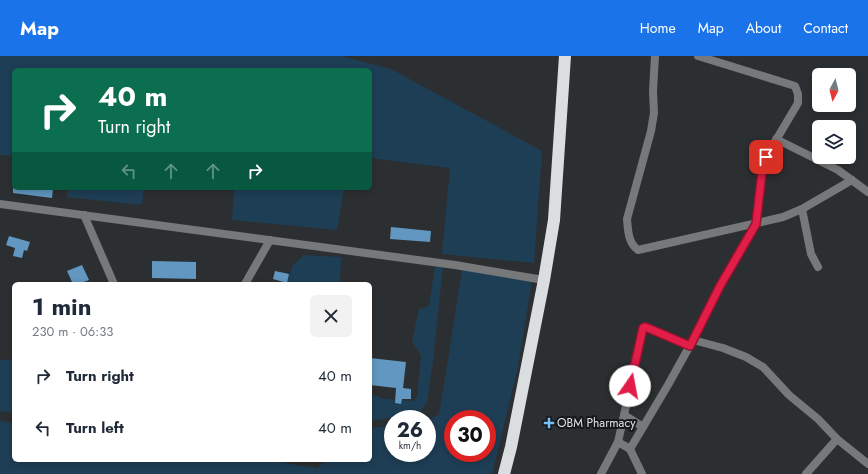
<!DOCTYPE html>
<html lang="en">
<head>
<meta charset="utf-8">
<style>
	:root { --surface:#fff; --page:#f2f2f3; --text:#1f2937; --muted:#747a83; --accent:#1a73e8 }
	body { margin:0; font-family:Jost,sans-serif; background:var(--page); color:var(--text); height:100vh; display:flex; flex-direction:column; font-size:15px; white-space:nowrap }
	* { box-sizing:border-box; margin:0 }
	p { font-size:13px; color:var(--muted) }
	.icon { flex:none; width:22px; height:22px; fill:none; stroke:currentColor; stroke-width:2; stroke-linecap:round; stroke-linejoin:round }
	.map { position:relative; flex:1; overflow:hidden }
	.side { position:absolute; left:12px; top:226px; width:360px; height:180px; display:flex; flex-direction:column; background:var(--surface); border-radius:6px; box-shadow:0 2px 6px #0003 }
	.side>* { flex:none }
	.banner { position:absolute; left:12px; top:12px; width:360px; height:122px; border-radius:6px; box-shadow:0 2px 6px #0003; background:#0b6e4f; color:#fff; overflow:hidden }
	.needle { width:26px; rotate:187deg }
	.tools { position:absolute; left:812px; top:12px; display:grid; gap:8px }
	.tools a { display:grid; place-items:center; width:44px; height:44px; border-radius:6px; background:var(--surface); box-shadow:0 2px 6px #0003; font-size:20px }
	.speed { position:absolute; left:384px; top:354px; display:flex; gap:8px; font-size:20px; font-weight:700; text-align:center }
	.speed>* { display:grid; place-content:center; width:52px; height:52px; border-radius:50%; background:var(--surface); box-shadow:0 2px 6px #0003; line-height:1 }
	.speed small { font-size:10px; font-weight:400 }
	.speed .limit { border:6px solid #d22; background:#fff; color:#111 }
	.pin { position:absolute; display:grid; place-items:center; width:34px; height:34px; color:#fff; margin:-17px; border-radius:8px; box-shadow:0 2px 6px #0006 }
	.me { position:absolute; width:44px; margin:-22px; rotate:12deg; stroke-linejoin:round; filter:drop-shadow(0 0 3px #0008) }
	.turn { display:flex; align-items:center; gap:14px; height:84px; padding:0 20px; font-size:18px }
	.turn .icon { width:52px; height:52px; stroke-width:2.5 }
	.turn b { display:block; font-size:28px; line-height:34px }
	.lanes { display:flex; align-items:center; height:38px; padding:0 20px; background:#0003; justify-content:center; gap:20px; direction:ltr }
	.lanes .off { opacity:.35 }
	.round { display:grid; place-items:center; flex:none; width:42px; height:42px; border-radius:6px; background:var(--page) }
	.summary { display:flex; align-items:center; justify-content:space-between; height:68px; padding:0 20px }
	h1 { font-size:24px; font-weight:700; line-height:30px }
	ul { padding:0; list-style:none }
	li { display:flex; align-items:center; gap:12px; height:52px; padding:0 20px }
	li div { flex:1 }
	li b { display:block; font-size:15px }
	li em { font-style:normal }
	header { display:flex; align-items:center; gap:24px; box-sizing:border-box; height:56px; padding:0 20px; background:var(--accent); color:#fff }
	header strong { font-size:19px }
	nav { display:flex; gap:22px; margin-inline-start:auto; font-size:14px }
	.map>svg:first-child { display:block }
	.green { fill:#1e3e55; fill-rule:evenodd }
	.building { fill:#6197c0 }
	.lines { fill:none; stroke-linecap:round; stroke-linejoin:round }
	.street { stroke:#777879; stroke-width:8 }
	.highway { stroke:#dbdee1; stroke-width:12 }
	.route-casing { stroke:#92132f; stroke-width:10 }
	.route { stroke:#e11d48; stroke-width:7 }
	.poi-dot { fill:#76c0f7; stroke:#161718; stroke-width:1.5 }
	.labels { text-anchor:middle; stroke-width:4; stroke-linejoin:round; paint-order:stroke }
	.poi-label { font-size:12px; fill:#e1e2e3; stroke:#161718; text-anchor:start }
</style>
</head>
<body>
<header>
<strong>Map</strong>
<nav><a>Home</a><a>Map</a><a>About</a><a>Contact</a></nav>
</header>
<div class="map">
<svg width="868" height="418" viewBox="0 0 868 418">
	<rect width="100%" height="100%" fill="#2c2f31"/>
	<!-- green -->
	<g class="green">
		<path d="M0,0H341L391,13L542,95L534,207L442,198L450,112L370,102V14H14V100L0,99Z"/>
		<path d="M67,132H144L142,149L67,141Z"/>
		<path d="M234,132H344L337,174L232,164Z"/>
		<path d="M304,199L341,201L340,228H286L293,209Z"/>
		<path d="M435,210L443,211L433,305L427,346L419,357L370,365V338L386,343L413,345L417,341L421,300L412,285L419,253L429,250Z"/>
		<path d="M462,213L532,225L518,311L492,418H0V365L14,367V404H266L317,412L327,404H370V372L393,370V397H427V365L439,358L446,316ZM453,363H487V397H453Z"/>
		<path d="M14,303V357L0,355V304Z"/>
	</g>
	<!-- building -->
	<g class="building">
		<path d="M13,132H53L52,142L13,137Z"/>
		<path d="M391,171L431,175L430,186L390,183Z"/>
		<path d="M9,180L30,186L27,195L24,194L22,202L13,200L15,192L6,189Z"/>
		<path d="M152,205L196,206V223L152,222Z"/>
		<path d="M82,209L89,224L79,228H73L67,215Z"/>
		<path d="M275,215L289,218L287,227L273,223Z"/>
		<path d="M370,302L406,306L403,332L411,333V343H402L401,348L395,347L396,332L370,329Z"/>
	</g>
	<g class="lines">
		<!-- street -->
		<g class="street">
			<path d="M655,0L653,35L654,57L651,75L627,163C628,174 628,187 638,194L783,161L802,153L852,124"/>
			<path d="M776,83L838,114L868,136"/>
			<path d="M0,148L455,209L544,224"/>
			<path d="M802,153L811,198L818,211"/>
			<path d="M84,159L114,228"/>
			<path d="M245,228L270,184"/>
			<path d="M693,284L723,292L746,301L763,311L789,339L818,363L837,383L868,408"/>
			<path d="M643,371L624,359L643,273L645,271L648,272L690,290"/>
			<path d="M618,386L624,359"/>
			<path d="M630,393L642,418"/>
			<path d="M601,418L618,386L630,393L668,329L693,284L720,230L756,168L763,108L766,101L798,47V38L795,30L698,0"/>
			<path d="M806,418L837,383"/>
		</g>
		<!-- highway -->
		<path class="highway" d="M504,418L511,391L544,224L554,164L565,0"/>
	</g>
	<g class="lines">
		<defs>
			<path id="route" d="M630,330L643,272L645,271L648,272L690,290L720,230L756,168L763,108L766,101"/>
		</defs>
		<!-- route casing -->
		<use href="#route" class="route-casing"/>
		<!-- route -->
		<use href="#route" class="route"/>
	</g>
	<!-- markers -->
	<path class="poi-dot" d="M547 361h4v4h4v4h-4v4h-4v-4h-4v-4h4z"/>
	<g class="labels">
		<!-- poi labels -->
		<g class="poi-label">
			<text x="557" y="371">OBM Pharmacy</text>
		</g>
	</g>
</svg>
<div class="tools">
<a><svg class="needle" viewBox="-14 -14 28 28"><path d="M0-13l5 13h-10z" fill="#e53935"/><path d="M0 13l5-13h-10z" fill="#747a83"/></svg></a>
<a><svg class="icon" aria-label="layers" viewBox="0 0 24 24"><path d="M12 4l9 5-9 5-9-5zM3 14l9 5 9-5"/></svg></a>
</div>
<div class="speed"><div>26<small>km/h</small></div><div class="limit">30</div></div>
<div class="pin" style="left:766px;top:101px;background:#d93025"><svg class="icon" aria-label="arrive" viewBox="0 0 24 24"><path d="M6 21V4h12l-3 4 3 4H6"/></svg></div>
<svg class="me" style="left:630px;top:330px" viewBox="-20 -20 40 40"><circle r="19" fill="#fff"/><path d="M0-13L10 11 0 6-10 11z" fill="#e11d48"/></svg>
<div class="banner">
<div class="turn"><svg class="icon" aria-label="right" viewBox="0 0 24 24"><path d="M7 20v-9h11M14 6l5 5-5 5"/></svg><div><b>40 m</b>Turn right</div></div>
<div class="lanes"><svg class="icon off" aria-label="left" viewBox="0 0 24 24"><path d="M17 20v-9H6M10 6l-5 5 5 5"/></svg><svg class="icon off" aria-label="ahead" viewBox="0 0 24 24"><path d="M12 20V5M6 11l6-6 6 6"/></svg><svg class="icon off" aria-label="ahead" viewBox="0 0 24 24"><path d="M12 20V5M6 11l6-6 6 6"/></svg><svg class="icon" aria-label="right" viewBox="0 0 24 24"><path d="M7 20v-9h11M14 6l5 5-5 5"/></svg></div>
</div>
<section class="side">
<div class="summary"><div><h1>1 min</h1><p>230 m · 06:33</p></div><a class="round"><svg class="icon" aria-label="close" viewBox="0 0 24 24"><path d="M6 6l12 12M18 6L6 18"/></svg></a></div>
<ul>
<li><svg class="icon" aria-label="right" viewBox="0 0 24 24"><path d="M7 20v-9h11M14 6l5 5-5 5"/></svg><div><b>Turn right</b></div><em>40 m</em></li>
<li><svg class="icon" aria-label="left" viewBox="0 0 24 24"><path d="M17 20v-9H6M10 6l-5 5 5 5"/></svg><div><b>Turn left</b></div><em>40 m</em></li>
</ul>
</section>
</div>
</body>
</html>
